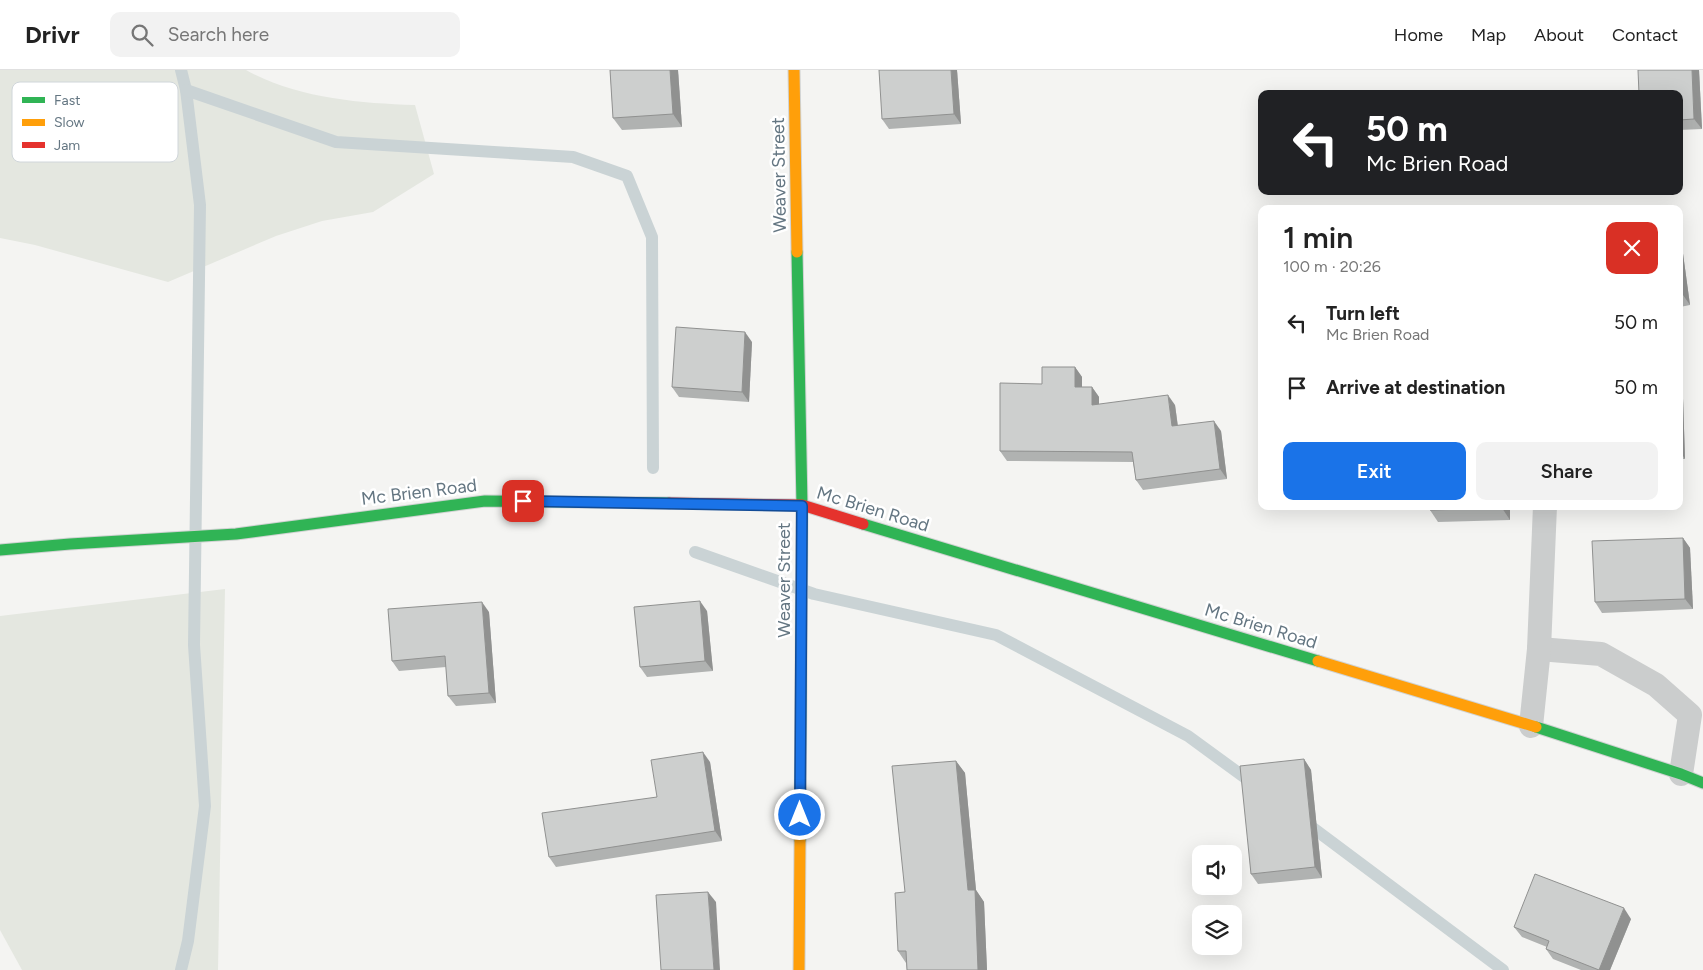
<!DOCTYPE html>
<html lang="en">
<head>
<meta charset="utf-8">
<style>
	:root { --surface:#fff; --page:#f2f2f2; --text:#222; --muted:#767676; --line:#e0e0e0; --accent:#1a73e8 }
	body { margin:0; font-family:Figtree,sans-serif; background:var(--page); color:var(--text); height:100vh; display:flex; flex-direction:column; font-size:19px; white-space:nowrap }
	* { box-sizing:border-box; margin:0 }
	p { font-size:16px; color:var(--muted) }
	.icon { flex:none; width:28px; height:28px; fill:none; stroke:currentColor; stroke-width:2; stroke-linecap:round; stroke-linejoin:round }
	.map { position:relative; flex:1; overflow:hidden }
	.details { position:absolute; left:1258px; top:135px; width:425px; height:305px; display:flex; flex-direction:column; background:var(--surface); border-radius:10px; box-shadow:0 5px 20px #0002 }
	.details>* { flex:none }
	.top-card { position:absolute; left:1258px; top:20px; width:425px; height:105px; border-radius:10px; box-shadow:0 5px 20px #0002; background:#202124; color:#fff; overflow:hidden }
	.buttons { position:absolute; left:1192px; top:775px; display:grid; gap:10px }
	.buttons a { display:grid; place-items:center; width:50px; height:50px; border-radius:10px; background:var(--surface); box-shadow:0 5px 20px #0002; font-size:25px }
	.pin { position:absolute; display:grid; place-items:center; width:42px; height:42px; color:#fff; margin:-21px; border-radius:10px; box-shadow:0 2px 8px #0006 }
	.me { position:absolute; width:55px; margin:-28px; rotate:0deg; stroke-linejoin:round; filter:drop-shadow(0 0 4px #0008) }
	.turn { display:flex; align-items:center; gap:18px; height:105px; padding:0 25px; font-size:22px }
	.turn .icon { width:65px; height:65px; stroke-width:2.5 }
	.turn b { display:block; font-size:35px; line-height:42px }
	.round { display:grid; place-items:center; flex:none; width:52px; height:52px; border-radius:10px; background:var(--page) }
	.overview { display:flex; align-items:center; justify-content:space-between; height:85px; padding:0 25px }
	h1 { font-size:30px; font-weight:600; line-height:38px }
	.cta { display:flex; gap:10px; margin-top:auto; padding:10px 25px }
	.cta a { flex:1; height:58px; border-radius:10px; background:var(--accent); color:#fff; font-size:20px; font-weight:600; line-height:58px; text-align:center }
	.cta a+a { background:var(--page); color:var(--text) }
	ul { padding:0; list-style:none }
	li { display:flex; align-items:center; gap:15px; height:65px; padding:0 25px }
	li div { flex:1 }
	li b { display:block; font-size:19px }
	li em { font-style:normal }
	header { display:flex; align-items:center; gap:30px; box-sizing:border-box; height:70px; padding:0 25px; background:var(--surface); border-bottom:1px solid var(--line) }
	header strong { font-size:24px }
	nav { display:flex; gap:28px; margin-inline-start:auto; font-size:18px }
	.search { width:350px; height:45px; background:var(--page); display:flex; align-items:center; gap:12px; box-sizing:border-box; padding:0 18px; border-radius:10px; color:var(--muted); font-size:19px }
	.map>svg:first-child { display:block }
	.green { fill:#e4e7e0 }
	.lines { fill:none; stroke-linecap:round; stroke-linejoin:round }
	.stream { stroke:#cad3d5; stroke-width:12 }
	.fast-casing { stroke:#d0d2d2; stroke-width:13 }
	.slow-casing { stroke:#d0d2d2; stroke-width:13 }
	.jam-casing { stroke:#d0d2d2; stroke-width:13 }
	.lane { stroke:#cbcdcd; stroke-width:24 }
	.fast { stroke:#30b455; stroke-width:11 }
	.slow { stroke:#ff9f0a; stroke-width:11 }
	.jam { stroke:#e5322d; stroke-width:11 }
	.wall { fill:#b0b2b1 }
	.shaded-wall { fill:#909190 }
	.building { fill:#cdcfce; stroke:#909190 }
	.route-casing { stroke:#114b97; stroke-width:12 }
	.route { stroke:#1a73e8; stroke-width:9 }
	.labels { text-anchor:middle; stroke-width:5; stroke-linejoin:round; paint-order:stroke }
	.street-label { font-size:18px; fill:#647682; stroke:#fff }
	.key { fill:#fff; stroke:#d0d6da; stroke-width:1 }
	.key-label { font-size:14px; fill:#647682 }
</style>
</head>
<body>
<header>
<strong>Drivr</strong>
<div class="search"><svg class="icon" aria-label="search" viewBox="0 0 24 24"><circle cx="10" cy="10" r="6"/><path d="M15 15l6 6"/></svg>Search here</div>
<nav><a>Home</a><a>Map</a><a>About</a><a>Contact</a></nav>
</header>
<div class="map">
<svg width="1703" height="900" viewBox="0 0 1703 900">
	<rect width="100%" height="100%" fill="#f4f4f2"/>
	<!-- green -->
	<g class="green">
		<path d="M0,0H246C297,28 358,33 415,35L434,104L373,142L322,151L276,166L168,212L35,175L0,168Z"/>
		<path d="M225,519L218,900H22L0,860V546Z"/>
	</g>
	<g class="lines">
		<!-- stream -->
		<g class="stream">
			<path d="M181,0L186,20L200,135L194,575L205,736L188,871L181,900"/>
			<path d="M186,20L336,72L573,87L627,106L652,167L653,398"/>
			<path d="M695,482L814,524L996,565L1188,666L1255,715"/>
			<path d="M1305,752L1503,900"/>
		</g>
		<defs>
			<g id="fast">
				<path d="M797,182L802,435L800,770"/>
				<path d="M863,454L1318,591"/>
				<path d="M0,480L70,474L236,464L485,431L669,433"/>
				<path d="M1536,657L1681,704L1703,713"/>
			</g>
			<g id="slow">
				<path d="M794,0L797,182"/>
				<path d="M1318,591L1536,657"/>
				<path d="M799,900L800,770"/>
			</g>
			<path id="jam" d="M669,433L802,435L863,454"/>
		</defs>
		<!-- fast casing -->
		<use href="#fast" class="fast-casing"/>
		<!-- slow casing -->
		<use href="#slow" class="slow-casing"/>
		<!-- jam casing -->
		<use href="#jam" class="jam-casing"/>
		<!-- lane -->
		<g class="lane">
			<path d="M1539,579L1601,584L1656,615L1690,645L1681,704"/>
			<path d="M1531,656L1539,579L1545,436"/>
		</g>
		<!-- fast -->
		<use href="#fast" class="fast"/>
		<!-- slow -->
		<use href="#slow" class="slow"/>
		<!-- jam -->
		<use href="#jam" class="jam"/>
	</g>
	<!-- wall -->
	<g class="wall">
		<path d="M610,0H678L682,57L622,60L613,48Z"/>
		<path d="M957,0L961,54L889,59L882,49Z"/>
		<path d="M1638,0H1699L1702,59L1679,60V24Z"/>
		<path d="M1679,165L1681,169L1690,235L1680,237L1685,389H1679Z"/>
		<path d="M752,272L749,332L679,327L672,317Z"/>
		<path d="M1075,297L1082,307V317H1092L1099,327V334L1175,335L1178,356L1221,361L1227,409L1143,420L1136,410L1133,392L1007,391L1000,381Z"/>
		<path d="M1429,436H1510V450L1438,452L1430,440Z"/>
		<path d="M1683,468L1690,478L1693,539L1602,543L1595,532Z"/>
		<path d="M707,541L713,601L647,607L640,597Z"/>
		<path d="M489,542L496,633L456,636L448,626L446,597L399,601L392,591Z"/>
		<path d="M1304,689L1311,700L1322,808L1258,814L1251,804Z"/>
		<path d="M956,691L965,703L976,820L984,832L987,900H907L906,893L898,881L905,822Z"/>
		<path d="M710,692L722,771L556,797L549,787L657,727Z"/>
		<path d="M1631,849L1610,900H1581L1553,889L1546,879L1547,877L1522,867L1514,857Z"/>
	</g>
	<!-- shaded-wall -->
	<g class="shaded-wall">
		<path d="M670,0H678L682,57L673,44Z"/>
		<path d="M951,0H957L961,54L954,44Z"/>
		<path d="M1692,0H1699L1702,59L1694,49Z"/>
		<path d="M1679,165L1681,169L1690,235L1683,225L1679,193Z"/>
		<path d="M1679,235L1680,237L1685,389L1679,380Z"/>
		<path d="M745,262L752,272L749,332L742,322Z"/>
		<path d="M1075,297L1082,307V327L1075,317Z"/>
		<path d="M1092,317L1099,327V345L1092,335Z"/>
		<path d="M1168,325L1175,335L1179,366L1172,356Z"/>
		<path d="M1214,351L1221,361L1227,409L1220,399Z"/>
		<path d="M1502,436H1510V450L1502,438Z"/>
		<path d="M1683,468L1690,478L1693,539L1685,529Z"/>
		<path d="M700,531L707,541L713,601L705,591Z"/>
		<path d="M482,532L489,542L496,633L489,623Z"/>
		<path d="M703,682L710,692L722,771L715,761Z"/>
		<path d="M1304,689L1311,700L1322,808L1315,797Z"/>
		<path d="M956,691L965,703L976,820L984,832L987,900H978L968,820Z"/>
		<path d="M708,822L716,832L720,900H714Z"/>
		<path d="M1624,838L1631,849L1610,900H1599Z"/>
	</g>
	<!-- building -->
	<g class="building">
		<path d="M610,0H670L673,44L613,48Z"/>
		<path d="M879,0H951L954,44L882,49Z"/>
		<path d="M1638,0H1692L1694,49L1679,50V24H1639Z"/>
		<path d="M1679,193L1683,225L1679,226Z"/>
		<path d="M676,257L745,262L742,322L672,317Z"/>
		<path d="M1042,297H1075V317H1092V335L1168,325L1172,356L1214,351L1220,399L1136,410L1132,382L1000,381V313L1042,314Z"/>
		<path d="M1429,436H1502V438L1430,440Z"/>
		<path d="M1683,468L1685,529L1595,532L1592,471Z"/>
		<path d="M700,531L705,591L640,597L634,537Z"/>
		<path d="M482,532L489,623L448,626L445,586L392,591L388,539Z"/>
		<path d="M703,682L715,761L549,787L542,743L657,727L651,690Z"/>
		<path d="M1304,689L1315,797L1251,804L1240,696Z"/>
		<path d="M956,691L968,820H975L978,900H907L906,881H898L895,823L905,822L892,696Z"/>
		<path d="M1535,804L1624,838L1599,900L1546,879L1549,871L1514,857Z"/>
		<path d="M708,822L714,900H661L656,825Z"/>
	</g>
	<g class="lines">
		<defs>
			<path id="route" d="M523,431L802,436L800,745"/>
		</defs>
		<!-- route casing -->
		<use href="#route" class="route-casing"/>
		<!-- route -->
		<use href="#route" class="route"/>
	</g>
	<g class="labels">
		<!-- street labels -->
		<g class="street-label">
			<text transform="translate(779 105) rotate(-91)" y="6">Weaver Street</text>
			<text transform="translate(419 422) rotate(-7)" y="6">Mc Brien Road</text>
			<text transform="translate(873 439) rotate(17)" y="6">Mc Brien Road</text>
			<text transform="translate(784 510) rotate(-90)" y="6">Weaver Street</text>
			<text transform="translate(1261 556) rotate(17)" y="6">Mc Brien Road</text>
		</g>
	</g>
	<!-- legend -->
	<rect x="12" y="12" width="166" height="80" rx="8" class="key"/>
	<rect x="22" y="27" width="23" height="6" fill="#30b455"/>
	<rect x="22" y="49" width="23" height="7" fill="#ff9f0a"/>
	<rect x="22" y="72" width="23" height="6" fill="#e5322d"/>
	<g class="key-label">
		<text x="54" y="35">Fast</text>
		<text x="54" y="57">Slow</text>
		<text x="54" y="80">Jam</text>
	</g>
</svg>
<div class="buttons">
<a><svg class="icon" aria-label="sound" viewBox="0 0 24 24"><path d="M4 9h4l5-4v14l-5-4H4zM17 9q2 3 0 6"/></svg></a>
<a><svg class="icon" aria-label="layers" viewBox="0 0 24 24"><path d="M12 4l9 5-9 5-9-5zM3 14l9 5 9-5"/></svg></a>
</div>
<div class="pin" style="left:523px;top:431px;background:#d93025"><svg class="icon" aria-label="arrive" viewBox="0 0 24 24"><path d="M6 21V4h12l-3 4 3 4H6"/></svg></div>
<svg class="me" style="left:800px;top:745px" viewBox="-20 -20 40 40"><circle r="17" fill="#1a73e8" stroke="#fff" stroke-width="3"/><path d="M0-11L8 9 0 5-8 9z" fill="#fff"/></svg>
<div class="top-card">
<div class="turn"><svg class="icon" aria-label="left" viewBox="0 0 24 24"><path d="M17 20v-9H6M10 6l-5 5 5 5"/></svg><div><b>50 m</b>Mc Brien Road</div></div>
</div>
<section class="details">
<div class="overview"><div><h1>1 min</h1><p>100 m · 20:26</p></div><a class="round" style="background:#d93025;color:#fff"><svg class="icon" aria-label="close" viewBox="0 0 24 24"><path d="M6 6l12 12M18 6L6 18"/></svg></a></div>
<ul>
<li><svg class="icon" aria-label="left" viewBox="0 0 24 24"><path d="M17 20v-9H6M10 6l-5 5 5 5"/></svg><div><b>Turn left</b><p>Mc Brien Road</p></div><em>50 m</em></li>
<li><svg class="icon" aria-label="arrive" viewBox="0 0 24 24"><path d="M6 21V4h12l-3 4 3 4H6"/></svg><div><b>Arrive at destination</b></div><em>50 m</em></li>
</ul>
<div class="cta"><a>Exit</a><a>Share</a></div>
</section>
</div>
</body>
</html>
